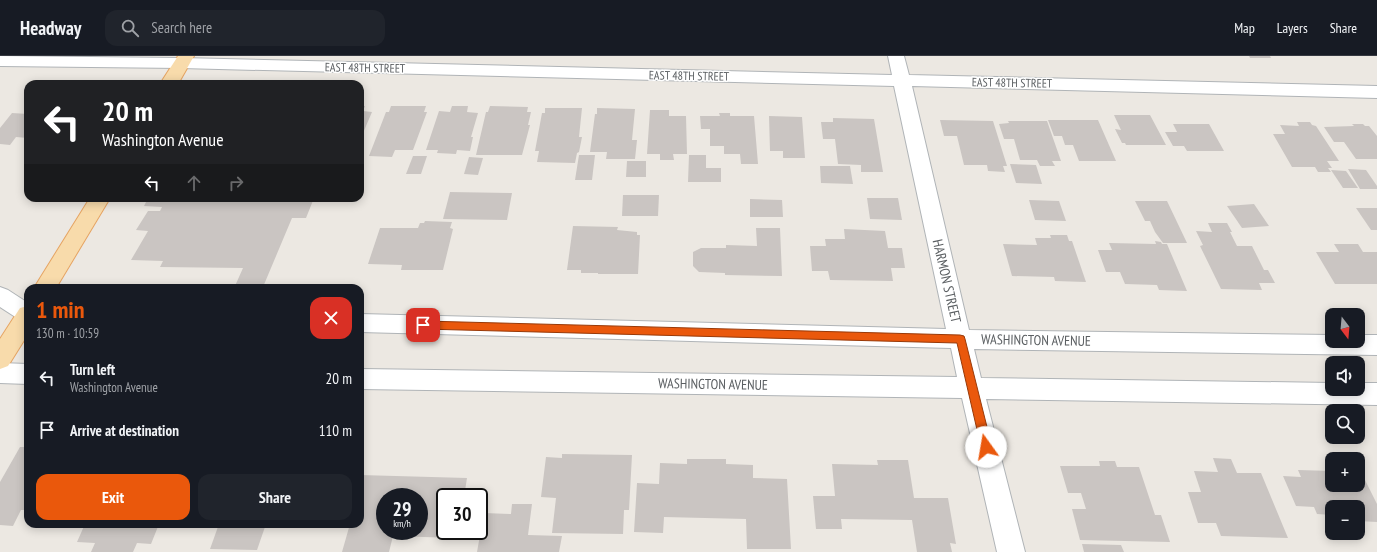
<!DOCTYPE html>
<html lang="en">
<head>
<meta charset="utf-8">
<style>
	:root { --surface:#171b24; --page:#20242c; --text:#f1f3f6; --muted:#9ea1a6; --line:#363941; --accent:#ea580c }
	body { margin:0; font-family:"PT Sans Narrow",sans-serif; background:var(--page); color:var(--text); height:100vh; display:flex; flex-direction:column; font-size:15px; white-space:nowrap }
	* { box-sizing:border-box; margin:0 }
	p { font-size:13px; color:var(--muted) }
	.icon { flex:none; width:22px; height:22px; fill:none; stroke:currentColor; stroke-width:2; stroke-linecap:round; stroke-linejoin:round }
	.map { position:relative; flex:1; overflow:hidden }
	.sheet { position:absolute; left:24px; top:228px; width:340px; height:244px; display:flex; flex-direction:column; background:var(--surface); border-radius:12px; box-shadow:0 2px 10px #0003 }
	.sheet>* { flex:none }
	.top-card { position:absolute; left:24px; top:24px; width:340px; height:122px; border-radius:12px; box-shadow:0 2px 10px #0003; background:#202124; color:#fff; overflow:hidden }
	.needle { width:26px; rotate:164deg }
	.buttons { position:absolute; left:1325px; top:252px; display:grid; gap:8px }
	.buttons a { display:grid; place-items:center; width:40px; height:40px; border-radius:8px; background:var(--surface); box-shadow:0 2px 10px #0003; font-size:20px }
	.speed { position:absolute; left:376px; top:432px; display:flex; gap:8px; font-size:20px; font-weight:700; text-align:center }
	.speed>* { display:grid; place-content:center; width:52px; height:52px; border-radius:50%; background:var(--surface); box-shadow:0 2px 10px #0003; line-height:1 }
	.speed small { font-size:10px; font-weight:400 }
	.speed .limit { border:2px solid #111; border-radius:6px; background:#fff; color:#111 }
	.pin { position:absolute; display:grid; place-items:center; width:34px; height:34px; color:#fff; margin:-17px; border-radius:8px; box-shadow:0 2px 6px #0006 }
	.me { position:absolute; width:44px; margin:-22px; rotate:347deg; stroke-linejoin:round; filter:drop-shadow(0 0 3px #0008) }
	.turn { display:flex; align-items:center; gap:14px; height:84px; padding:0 12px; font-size:18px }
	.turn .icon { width:52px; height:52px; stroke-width:2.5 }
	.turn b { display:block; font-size:28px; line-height:34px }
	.lanes { display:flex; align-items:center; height:38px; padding:0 12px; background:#0003; justify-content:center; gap:20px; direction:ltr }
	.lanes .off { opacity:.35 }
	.round { display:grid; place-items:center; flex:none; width:42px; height:42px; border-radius:12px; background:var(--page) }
	.headline { display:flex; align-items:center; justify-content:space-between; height:68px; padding:0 12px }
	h1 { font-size:24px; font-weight:800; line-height:30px; color:var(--accent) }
	.button { display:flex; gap:8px; margin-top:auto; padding:8px 12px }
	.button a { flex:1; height:46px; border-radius:12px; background:var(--accent); color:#fff; font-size:16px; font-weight:800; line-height:46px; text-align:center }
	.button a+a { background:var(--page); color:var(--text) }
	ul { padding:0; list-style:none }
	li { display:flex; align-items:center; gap:12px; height:52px; padding:0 12px }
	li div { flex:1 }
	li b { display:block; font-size:15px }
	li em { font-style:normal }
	header { display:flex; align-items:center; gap:24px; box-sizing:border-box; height:56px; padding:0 20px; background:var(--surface); border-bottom:1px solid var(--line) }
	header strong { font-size:19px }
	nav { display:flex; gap:22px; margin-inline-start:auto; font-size:14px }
	.search { width:280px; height:36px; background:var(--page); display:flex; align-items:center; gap:10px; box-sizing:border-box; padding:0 14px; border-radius:12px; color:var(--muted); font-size:15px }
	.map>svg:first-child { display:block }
	.building { fill:#cac5c2; fill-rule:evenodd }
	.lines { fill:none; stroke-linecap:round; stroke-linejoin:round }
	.minor-casing { stroke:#b0b4b7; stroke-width:2 }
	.major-casing { stroke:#e6a462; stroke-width:2 }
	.minor { fill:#fff; fill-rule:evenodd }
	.major { fill:#f8dbab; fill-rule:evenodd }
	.route { fill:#ea580c; stroke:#983908 }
	.labels { text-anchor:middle; stroke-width:3; stroke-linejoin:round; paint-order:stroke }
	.far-street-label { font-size:12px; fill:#5b5f62; stroke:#fff }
	.street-label { font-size:14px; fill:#5b5f62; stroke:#fff }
</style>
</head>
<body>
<header>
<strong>Headway</strong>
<div class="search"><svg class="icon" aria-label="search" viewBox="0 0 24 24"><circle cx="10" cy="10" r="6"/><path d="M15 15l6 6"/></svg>Search here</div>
<nav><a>Map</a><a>Layers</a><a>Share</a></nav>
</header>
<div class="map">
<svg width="1377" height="496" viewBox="0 0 1377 496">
	<rect width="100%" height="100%" fill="#ece8e2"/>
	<!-- building -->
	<g class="building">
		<path d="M1249,0H1270L1271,2H1250Z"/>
		<path d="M360,50H365L363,55L372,56L360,84Z"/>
		<path d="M391,50H426L424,56H427L413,94H395L392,101L369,100L386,56H389Z"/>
		<path d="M452,50H468L467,56L478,57L471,81H473L470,95L457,94L456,98L437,97L438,94H426L439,55L450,56Z"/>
		<path d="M490,50L528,51L527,56H531L528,69H530L522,99H476L486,56H488Z"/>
		<path d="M545,52H582L579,81H582L579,96L577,97L575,107L537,106L539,95H535L542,57H545Z"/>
		<path d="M597,52L635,53L632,84H637L635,103H606L607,96H590L595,58H597Z"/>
		<path d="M650,54H669V60H686L687,98H673L674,104H660V98H647Z"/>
		<path d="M12,57L28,58V82L16,81L10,89L0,88V72Z"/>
		<path d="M719,57H730V60H754L758,108H741L740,98H724V90H710V73H701L700,60H720Z"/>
		<path d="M1114,59H1150L1166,89H1126L1125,87H1122L1115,73L1121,74Z"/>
		<path d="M769,60L802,61L805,102H783V95H770Z"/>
		<path d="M833,62L874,63L883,116H861V109L838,108L835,83H823L821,66H833Z"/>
		<path d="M940,64L993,65L1007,110H1003L1005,116L988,115L987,109H964L957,80H944Z"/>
		<path d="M1048,64H1098L1116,105H1079L1073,89H1065L1062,80H1054Z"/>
		<path d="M1008,65H1047L1061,105H1052L1055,110H1040L1037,104H1020L1014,83H1004L999,68L1009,67Z"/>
		<path d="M1297,66H1310L1312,69L1316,70L1339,105H1327L1332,112H1328L1331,116H1318L1315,111H1292L1273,78H1285L1280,69L1299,70Z"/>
		<path d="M1173,68H1209L1224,95H1187L1184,90H1173L1165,76H1177Z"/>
		<path d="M1352,68H1363L1365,70H1369L1377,80V103H1356L1344,86H1334L1324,71L1354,70Z"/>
		<path d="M579,99H595L592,124H575Z"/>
		<path d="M689,99H706V112H721V126H688Z"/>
		<path d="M413,100H427L421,118H406Z"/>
		<path d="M469,101L483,102L478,119L464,118Z"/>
		<path d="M627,105H646V121H626Z"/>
		<path d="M1010,108L1036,109L1042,128L1016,127Z"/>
		<path d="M820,110H850L853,128L821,127Z"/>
		<path d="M1348,113L1366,114L1377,130V133H1360Z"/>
		<path d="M1331,114L1346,115L1358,132H1343Z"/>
		<path d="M450,136L512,137L507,164L443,163Z"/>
		<path d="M623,139H659L658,160H622Z"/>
		<path d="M148,142H314L306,162H292L263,231L235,230L243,212L160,211L163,205L131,204L148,175L136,174L148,155H160L162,151L144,150Z"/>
		<path d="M867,142H898L902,164L870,163Z"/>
		<path d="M750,143L782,144L783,161H750Z"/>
		<path d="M1029,144L1059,145L1066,165L1035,164Z"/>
		<path d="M1135,145H1167L1187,187H1163L1155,176L1150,165H1145Z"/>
		<path d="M1254,148L1269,170L1242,172L1227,150Z"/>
		<path d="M1356,152H1377V174H1371Z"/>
		<path d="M425,165L452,166L450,172L453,173L443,214H401L402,209L368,208L380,172H418L420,167H424Z"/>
		<path d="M1208,167H1227L1232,176H1230L1237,190H1252L1264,214H1268L1275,227H1259L1262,234L1221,233L1200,190L1203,189L1196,175L1212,176Z"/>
		<path d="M573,170L618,171L617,174L637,176V179H640L638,218H598V217H581V214H567Z"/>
		<path d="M756,172H780L782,220L725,219V217L699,216L693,210V196L701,192H726V189L757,190Z"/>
		<path d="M844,173L885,175L888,192H902L905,212H891L893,225L830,224L828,215H812L810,190H826L825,183H845Z"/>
		<path d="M1050,179H1067L1069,185H1072L1086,226L1055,225L1054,221L1012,220L1003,188L1037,189L1035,182H1051Z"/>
		<path d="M1155,185L1161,186L1162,188H1167L1187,235L1159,234L1157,229L1125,228L1120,216H1106L1098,194H1112L1109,187L1156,188Z"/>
		<path d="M1334,188H1358L1363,196H1377V228H1335L1316,196H1339Z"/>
		<path d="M20,391H28V454H21L13,470L0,469V426Z"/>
		<path d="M562,398L632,399L629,454H624L623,478L552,477L556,442L541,441L546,401L562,402Z"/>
		<path d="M1213,402L1231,403L1237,417H1261L1288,482L1221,480L1216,467H1198L1188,436H1201L1194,415L1218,416Z"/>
		<path d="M687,403H726V408L753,409V422L787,423L791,493H747L746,463L664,461L663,477L634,476L637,427L659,428L660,407L687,408Z"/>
		<path d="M877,404H908L914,442H948L956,488L950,487L952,496H917L912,464L841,463L842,473H816L813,440H835L832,408L878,409Z"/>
		<path d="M1099,405H1115L1117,411H1139L1155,459H1161L1170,486L1080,484L1072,453H1086L1081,437H1068L1060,410H1100Z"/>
		<path d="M1298,414L1332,415V429H1358V416H1361L1377,448V466L1358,465V451H1332V459L1317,458L1314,451L1296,450L1283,420L1301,421Z"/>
		<path d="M360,419L467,422L464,441H445V475H457L455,482L393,480L389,496H342L350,468H360ZM385,441H419V475H385Z"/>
		<path d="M512,448H532L528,479L562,480L559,496H477L484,457L511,458Z"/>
		<path d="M85,468H159L151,488L137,487L133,496H91L95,487L77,486Z"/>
		<path d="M219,468H266L257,494L210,493Z"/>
		<path d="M1082,488L1121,489L1124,496H1084Z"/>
	</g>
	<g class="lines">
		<defs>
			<g id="minor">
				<path d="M0,0L181,2L892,19L888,0H904L909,19L1377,30V42L912,30L969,274L1332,279V285H1358V279H1377V299L974,293L981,322L1332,327V333H1358V327H1377V349L986,343L1025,496H997L962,342L360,333V313L957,321L951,292L360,276V258L946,273L894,30L181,12L0,10Z"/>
				<path d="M0,231L8,234L28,247V267L20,264L0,251Z"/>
				<path d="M0,307L28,308V328L0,327Z"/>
			</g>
			<g id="major">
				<path d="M178,0H194L178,28H160Z"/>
				<path d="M90,142H110L56,232H34Z"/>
				<path d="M28,250V278L8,310L0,313V283L20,252Z"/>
			</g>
		</defs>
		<!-- minor casing -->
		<use href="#minor" class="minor-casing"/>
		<!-- major casing -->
		<use href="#major" class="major-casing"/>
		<!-- minor -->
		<use href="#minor" class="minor"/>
		<!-- major -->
		<use href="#major" class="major"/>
	</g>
	<!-- route -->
	<path class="route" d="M423,265L960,279L964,280L965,283L992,391L990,395L986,396L983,395L981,391L957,287L423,273L420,272L419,269L420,266Z"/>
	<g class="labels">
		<!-- far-street labels -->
		<g class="far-street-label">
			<text transform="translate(365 12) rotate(1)" y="4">EAST 48TH STREET</text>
			<text transform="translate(689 20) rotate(1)" y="4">EAST 48TH STREET</text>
			<text transform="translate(1012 27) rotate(1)" y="4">EAST 48TH STREET</text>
		</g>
		<!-- street labels -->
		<g class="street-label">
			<text transform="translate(947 225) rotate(77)" y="5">HARMON STREET</text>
			<text transform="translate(1036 284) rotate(1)" y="5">WASHINGTON AVENUE</text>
			<text transform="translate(713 328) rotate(1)" y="5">WASHINGTON AVENUE</text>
		</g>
	</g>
</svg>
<div class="buttons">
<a><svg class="needle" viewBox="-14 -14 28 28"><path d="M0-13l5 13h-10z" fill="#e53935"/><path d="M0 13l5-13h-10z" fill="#9ea1a6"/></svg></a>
<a><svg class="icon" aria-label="sound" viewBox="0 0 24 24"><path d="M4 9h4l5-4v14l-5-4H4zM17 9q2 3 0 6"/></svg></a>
<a><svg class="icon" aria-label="search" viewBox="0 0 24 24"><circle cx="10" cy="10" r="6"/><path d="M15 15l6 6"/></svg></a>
<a>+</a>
<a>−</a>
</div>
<div class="speed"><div>29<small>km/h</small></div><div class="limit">30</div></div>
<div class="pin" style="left:423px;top:269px;background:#d93025"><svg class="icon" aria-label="arrive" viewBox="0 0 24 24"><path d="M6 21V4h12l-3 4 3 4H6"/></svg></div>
<svg class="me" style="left:986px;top:391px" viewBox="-20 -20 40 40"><circle r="19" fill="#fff"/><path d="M0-13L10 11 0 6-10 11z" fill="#ea580c"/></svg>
<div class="top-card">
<div class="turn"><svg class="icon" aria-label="left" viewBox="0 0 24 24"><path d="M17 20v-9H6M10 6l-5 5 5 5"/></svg><div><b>20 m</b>Washington Avenue</div></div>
<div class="lanes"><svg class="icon" aria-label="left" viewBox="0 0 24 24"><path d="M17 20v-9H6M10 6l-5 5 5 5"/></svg><svg class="icon off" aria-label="ahead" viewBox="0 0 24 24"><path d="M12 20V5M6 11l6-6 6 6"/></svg><svg class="icon off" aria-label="right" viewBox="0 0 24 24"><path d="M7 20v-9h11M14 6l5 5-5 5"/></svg></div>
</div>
<section class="sheet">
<div class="headline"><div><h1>1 min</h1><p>130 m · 10:59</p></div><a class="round" style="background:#d93025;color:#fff"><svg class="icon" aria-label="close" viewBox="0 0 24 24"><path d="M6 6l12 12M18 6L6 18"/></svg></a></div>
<ul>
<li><svg class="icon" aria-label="left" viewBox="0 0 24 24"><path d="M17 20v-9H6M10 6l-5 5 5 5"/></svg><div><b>Turn left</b><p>Washington Avenue</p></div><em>20 m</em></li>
<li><svg class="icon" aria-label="arrive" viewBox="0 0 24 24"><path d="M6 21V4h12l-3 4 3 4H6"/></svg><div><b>Arrive at destination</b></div><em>110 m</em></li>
</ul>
<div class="button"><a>Exit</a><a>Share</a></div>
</section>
</div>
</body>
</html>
